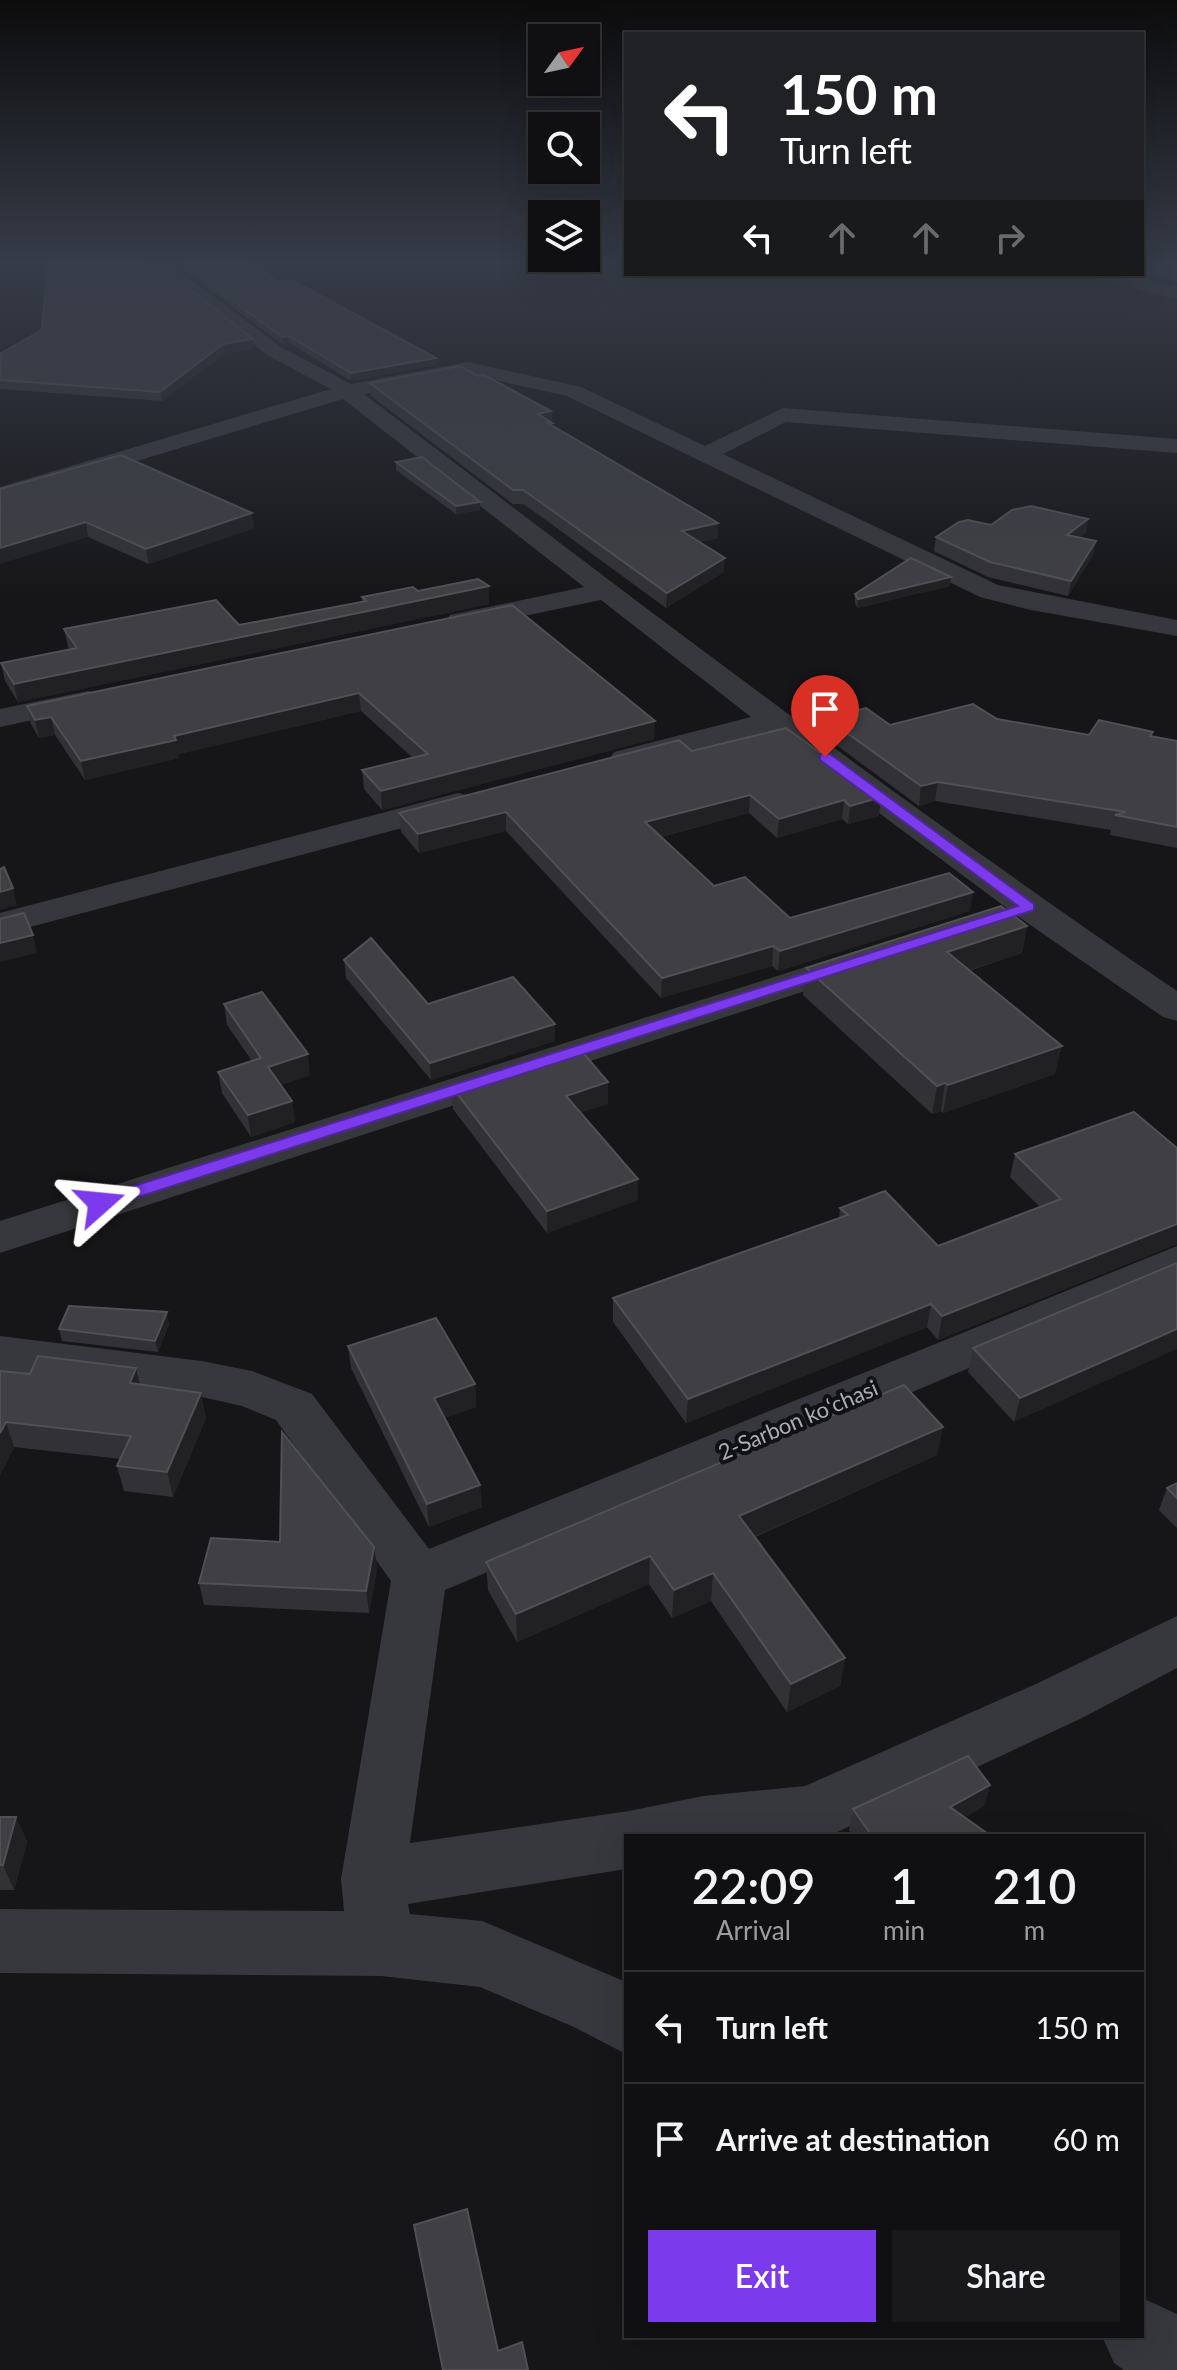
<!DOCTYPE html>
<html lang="en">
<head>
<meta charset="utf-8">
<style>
	:root { --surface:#101012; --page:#19191b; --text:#f1f3f6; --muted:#9c9d9f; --line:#303032; --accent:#7c3aed }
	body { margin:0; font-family:Lato,sans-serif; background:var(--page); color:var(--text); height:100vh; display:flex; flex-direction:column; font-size:30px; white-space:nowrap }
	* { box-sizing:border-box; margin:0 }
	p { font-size:26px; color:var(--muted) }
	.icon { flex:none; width:44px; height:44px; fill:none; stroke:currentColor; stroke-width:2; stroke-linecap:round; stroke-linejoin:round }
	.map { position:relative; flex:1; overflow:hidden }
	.panel { position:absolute; left:624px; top:1834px; width:520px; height:504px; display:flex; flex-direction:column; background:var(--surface); border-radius:0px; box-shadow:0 8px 32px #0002,0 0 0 2px var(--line) }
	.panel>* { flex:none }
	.hud { position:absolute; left:624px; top:32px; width:520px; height:244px; border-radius:0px; box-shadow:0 8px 32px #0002,0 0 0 2px var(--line); background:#202124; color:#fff; overflow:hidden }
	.needle { width:52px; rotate:57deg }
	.tools { position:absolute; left:528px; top:24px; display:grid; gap:16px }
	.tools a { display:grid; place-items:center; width:72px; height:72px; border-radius:0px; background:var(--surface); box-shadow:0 8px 32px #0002,0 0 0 2px var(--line); font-size:40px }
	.pin { position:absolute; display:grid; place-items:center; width:68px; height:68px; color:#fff; margin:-82px -34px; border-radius:50% 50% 50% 0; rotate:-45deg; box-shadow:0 0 8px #0007 }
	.pin .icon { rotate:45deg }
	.me { position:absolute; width:88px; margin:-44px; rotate:72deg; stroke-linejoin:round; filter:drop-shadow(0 0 6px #0008) }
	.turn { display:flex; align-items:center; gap:28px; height:168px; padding:0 24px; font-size:36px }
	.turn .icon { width:104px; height:104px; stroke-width:2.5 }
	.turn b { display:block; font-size:56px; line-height:68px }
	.lanes { display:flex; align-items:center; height:76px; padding:0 24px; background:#0003; justify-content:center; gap:40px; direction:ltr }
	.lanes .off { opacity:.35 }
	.eta { display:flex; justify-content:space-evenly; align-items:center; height:136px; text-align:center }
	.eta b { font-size:48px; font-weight:600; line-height:56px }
	.primary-button { display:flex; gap:16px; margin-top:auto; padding:16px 24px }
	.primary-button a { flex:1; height:92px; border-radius:0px; background:var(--accent); color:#fff; font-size:32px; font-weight:600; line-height:92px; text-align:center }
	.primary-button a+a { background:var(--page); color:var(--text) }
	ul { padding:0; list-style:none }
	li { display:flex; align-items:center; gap:24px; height:112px; padding:0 24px; border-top:2px solid var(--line) }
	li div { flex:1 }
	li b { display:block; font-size:30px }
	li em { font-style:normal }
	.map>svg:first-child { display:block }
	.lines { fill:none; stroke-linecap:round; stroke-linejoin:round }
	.minor { fill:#37383d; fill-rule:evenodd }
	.wall { fill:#323236 }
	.shaded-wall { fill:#212124 }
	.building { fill:#3f3f44; stroke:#4f5156; stroke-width:2 }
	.route { fill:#7c3aed; stroke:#51269a; stroke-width:2 }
	.labels { text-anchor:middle; stroke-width:8; stroke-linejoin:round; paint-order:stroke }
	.street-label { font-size:22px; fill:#a8adb8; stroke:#111113 }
</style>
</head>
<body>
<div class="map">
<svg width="1177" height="2370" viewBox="0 0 1177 2370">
	<rect width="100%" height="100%" fill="#161618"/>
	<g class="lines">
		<!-- minor -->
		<g class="minor">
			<path d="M144,263H167L176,268L281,347L351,384L468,362L581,387L705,446L783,408L1177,439V453L786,422L723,454L998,585L1177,620V636L1031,610L980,597L567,396L468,374L364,394C632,598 899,802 1177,991V1021L1163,1017L1016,915L769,731L625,769L614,766L609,759L614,752L751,717L601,600L460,629L450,627L446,621L450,615L584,587L343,399L0,502V487L331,389L267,355L194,296Z"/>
			<path d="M88,691L99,694L103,700L99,706L0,727V709Z"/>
			<path d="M458,793L470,796L474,803L470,810L0,935V913Z"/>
			<path d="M863,949L876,952L882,960L876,968L0,1253V1221Z"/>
			<path d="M1177,1246V1280L445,1590L410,1843L629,1811L703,1796L805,1786L1038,1683L1177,1616V1668L1080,1719L829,1836H626V1869L408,1904L410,1914L482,1921L626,1982V2054L574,2027L480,1987L381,1976L0,1973V1909L344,1911L341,1879L391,1581L276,1420L242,1406L202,1397L0,1372V1336L202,1361L252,1371L312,1394L429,1549Z"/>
			<path d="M1142,2298L1177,2314V2370H1124L1114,2363L1102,2336H1142Z"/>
		</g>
	</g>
	<!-- wall -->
	<g class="wall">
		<path d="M174,263H250L279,282L436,358V365L351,381L290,343L282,344Z"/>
		<path d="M1142,263H1177V282L1142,272Z"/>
		<path d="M1079,274H1126L1177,287V299Z"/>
		<path d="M254,349L225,353L162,401L0,389V354Z"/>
		<path d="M478,376L551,411L552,426L718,523V538L699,542L724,572L666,608L539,515L523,504H513L371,396L370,383Z"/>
		<path d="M396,462L480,502V510L456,514L396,470Z"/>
		<path d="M0,489L254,528L149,564L88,537Z"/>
		<path d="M991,525L1086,533L1080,538L1096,541L1093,555L1068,596L988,577L934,551L936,537Z"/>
		<path d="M950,586L857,608L855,603V594Z"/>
		<path d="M418,591L489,604L18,702L5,681L1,663L70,650L68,647L64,629L239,625L362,602V597Z"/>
		<path d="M512,605L654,739L382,810L364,789L362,770L413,758L361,711L179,754V758L85,780L55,735L39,738L31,724L27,706Z"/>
		<path d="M826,718L890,725L997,719L1089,735L1152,736L1177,741V848L1110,835L1111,830L935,801L919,806L824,736Z"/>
		<path d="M786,728L879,816L848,824L842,819L777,838L749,813L661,837L714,886L790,918L970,911L778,971L772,966L661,998L506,831L419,853L401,832L399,813L692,751Z"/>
		<path d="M1027,926L1022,953L969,971L1055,1074L943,1113L941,1111L932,1114L803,995L806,968Z"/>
		<path d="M344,960L428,1004L555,1041L431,1080L346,978Z"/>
		<path d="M224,1004L310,1075L281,1085L292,1101L295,1122L251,1137L222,1093L218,1072L252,1061L227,1025Z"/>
		<path d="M452,1087L608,1104L581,1112L638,1200L547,1233L453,1109Z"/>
		<path d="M1177,1148V1244L938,1340L927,1327L686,1423L613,1322V1298L839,1218L840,1208L938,1246L1040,1207L1010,1177L1015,1154Z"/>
		<path d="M1177,1263L1014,1422L968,1372L973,1348Z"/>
		<path d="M169,1324L158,1352L62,1341L59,1329Z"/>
		<path d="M348,1346L475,1384L476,1407L444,1418L482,1507L429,1527L351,1368Z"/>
		<path d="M0,1371L140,1384L206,1418L173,1497L124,1491L117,1466L121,1459L14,1447L0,1475Z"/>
		<path d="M943,1427L937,1455L755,1537L845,1658L840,1686L787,1712L711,1601L672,1618L649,1584L517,1642L488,1590L486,1562Z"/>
		<path d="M1177,1483V1528L1159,1510L1167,1488Z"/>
		<path d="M374,1547L377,1569L369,1613L204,1605L199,1583Z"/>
		<path d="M990,1785L984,1806L965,1817L991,1836H853L849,1830L853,1809Z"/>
		<path d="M0,1817H16L27,1842L14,1890H0Z"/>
	</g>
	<!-- shaded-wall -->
	<g class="shaded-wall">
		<path d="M289,336L290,343L282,344V337Z"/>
		<path d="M253,339L254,349L225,353L162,401L160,392L223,344Z"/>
		<path d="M436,358V365L351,381V373Z"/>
		<path d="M551,411L552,423V436L538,414Z"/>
		<path d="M480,502V510L456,514V506Z"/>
		<path d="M252,513L254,528L149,564L146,549Z"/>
		<path d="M1088,519L1086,533L1065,550L1067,535Z"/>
		<path d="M86,522L88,537L0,564V548Z"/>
		<path d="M718,523V538L682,545V531Z"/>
		<path d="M1096,541L1093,555L1068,596L1071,581Z"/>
		<path d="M725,558L724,572L666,608L667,593Z"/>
		<path d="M951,577L950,586L857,608L858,599Z"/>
		<path d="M489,586V604L18,702L14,684Z"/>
		<path d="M359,693L361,711L179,754V758L85,780L81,761L174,736Z"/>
		<path d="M51,717L55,735L39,738L35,720Z"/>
		<path d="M655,721L654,739L382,810L381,791Z"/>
		<path d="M938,782L935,801L919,806L921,786Z"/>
		<path d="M750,795L749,813L644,841L645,822Z"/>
		<path d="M881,797L879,816L848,824L850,806Z"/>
		<path d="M844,800L842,819L777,838L779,819Z"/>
		<path d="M506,812V831L419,853L418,834Z"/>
		<path d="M13,888L17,905L0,910V892Z"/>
		<path d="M973,892L970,911L778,971L780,951Z"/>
		<path d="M1027,926L1022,953L942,979L947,952Z"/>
		<path d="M33,935L37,953L0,962V943Z"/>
		<path d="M773,946L772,966L661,998L662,978Z"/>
		<path d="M555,1024V1041L431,1080L430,1063Z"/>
		<path d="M1062,1046L1055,1074L943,1113L948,1085Z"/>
		<path d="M308,1054L310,1075L271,1088L268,1067Z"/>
		<path d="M608,1082V1104L566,1117V1096Z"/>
		<path d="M945,1083L941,1111L932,1114L937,1086Z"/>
		<path d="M292,1101L295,1122L251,1137L248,1115Z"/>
		<path d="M638,1179V1200L547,1233V1211Z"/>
		<path d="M1177,1224V1244L938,1340L942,1316Z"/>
		<path d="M931,1304L927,1327L686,1423L688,1399Z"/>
		<path d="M167,1312L169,1324L158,1352L155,1341Z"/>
		<path d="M1177,1329V1349L1014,1422L1020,1398Z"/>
		<path d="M136,1368L142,1393L130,1383Z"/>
		<path d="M475,1384L476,1407L435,1421L434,1398Z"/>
		<path d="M201,1393L206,1418L173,1497L167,1472Z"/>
		<path d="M6,1422L14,1447L0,1475V1433Z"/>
		<path d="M943,1427L937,1455L737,1544L739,1516Z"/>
		<path d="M480,1485L482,1507L429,1527L427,1504Z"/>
		<path d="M374,1547L377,1569L369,1613L366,1591Z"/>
		<path d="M650,1556L649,1584L517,1642L516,1614Z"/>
		<path d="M713,1573L711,1601L672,1618L674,1590Z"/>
		<path d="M845,1658L840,1686L787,1712L791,1684Z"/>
		<path d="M990,1785L984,1806L945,1828L950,1807Z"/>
		<path d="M16,1817L27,1842L14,1890L3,1865Z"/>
	</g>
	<!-- building -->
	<g class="building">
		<path d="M48,263H150L191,290L253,339L223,344L160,392L0,380V354L42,330Z"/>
		<path d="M181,263H250L279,282L292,280L436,358L351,373L289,336L282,337Z"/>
		<path d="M1149,263H1177V270Z"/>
		<path d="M460,366L478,376L484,375L551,411L538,414L552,423H548L718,523L682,531L725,558L667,593L539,501L523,490H513L370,383Z"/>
		<path d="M121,455L252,513L146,549L86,522L0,548V489Z"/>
		<path d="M422,457L480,502L456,506L396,462Z"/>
		<path d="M1031,506L1088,519L1067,535L1096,541L1071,581L990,562L936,537L959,522L968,520L991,525L1012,510Z"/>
		<path d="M911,558L951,577L858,599L855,594Z"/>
		<path d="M478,579L489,586L14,684L1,663L77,648L64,629L216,600L239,625L367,601L362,597L413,587L418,591Z"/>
		<path d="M512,605L655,721L381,791L362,770L428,754L359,693L174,736L176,740L81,761L51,717L35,720L27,706Z"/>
		<path d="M973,704L997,719L1089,735L1099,720L1153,732L1150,736L1177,741V827L1115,815L1126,812L938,782L921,786L826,718L866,708L890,725Z"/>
		<path d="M786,728L881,797L850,806L844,800L779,819L750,795L645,822L714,886L745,877L790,918L949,873L973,892L780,951L773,946L662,978L506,812L418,834L399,813L679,740L692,751Z"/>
		<path d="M4,867L13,888L0,892V869Z"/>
		<path d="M1001,906L1027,926L947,952L1062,1046L948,1085L945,1083L937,1086L806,968Z"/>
		<path d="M24,913L33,935L0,943V919Z"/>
		<path d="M371,938L428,1004L513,977L555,1024L430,1063L344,960Z"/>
		<path d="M262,992L308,1054L268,1067L292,1101L248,1115L218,1072L261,1058L224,1004Z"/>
		<path d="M578,1047L608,1082L566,1096L638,1179L547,1211L452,1087Z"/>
		<path d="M1134,1112L1177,1148V1224L942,1316L931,1304L688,1399L613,1298L848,1215L840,1208L885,1191L938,1246L1061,1199L1015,1154Z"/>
		<path d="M1177,1263V1329L1020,1398L973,1348Z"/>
		<path d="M69,1306L167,1312L155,1341L59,1329Z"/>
		<path d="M436,1318L475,1384L434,1398L480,1485L427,1504L348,1346Z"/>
		<path d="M38,1356L136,1368L130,1383L201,1393L167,1472L117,1466L131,1436L6,1422L0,1433V1371L30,1374Z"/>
		<path d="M904,1385L943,1427L739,1516L845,1658L791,1684L713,1573L674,1590L650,1556L516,1614L486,1562Z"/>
		<path d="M282,1432L374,1547L366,1591L199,1583L211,1538L280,1542Z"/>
		<path d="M1177,1483V1498L1167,1488Z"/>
		<path d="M968,1756L990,1785L950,1807L991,1836H872L853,1809Z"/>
		<path d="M0,1817H16L3,1865H0Z"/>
		<path d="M467,2209L498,2351L522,2342L528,2370H443L414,2225Z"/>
	</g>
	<!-- sky -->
	<linearGradient id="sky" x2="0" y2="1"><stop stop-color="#0c0c0d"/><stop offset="0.44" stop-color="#363c48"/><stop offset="1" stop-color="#363c48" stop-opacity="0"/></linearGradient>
	<rect width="1177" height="595" fill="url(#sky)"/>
	<!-- route -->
	<path class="route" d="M820,754H830L1034,904V910L107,1207H93L91,1203L93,1199L1018,906L820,760Z"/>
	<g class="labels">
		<!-- street labels -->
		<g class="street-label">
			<text transform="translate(798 1420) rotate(-23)" y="8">2-Sarbon koʻchasi</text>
		</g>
	</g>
</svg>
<div class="tools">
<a><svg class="needle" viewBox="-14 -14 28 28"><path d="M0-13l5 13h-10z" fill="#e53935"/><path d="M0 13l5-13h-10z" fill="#9c9d9f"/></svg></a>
<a><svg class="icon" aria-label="search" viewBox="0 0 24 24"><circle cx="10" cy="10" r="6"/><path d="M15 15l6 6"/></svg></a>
<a><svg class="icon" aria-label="layers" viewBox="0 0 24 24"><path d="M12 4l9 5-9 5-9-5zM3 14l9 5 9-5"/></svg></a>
</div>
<div class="pin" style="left:825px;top:757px;background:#d93025"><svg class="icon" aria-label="arrive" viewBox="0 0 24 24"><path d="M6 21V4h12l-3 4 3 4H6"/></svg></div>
<svg class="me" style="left:100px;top:1203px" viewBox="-20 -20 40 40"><path d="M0-17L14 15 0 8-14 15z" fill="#7c3aed" stroke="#fff" stroke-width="4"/></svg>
<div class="hud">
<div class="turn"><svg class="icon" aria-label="left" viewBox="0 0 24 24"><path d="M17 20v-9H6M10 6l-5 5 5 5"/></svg><div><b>150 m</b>Turn left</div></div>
<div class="lanes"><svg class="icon" aria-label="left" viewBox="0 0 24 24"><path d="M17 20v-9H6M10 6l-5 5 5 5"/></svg><svg class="icon off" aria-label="ahead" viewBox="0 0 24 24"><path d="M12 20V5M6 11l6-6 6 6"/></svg><svg class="icon off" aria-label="ahead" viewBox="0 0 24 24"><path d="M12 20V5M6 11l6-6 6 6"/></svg><svg class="icon off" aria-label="right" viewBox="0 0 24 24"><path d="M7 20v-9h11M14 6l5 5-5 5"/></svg></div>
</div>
<section class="panel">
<div class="eta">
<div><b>22:09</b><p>Arrival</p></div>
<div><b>1</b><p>min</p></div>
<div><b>210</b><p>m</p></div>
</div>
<ul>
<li><svg class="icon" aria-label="left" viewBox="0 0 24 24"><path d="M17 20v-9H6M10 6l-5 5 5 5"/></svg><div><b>Turn left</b></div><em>150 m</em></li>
<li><svg class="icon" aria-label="arrive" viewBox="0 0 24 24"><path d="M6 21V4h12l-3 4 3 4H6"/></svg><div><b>Arrive at destination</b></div><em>60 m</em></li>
</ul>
<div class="primary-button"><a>Exit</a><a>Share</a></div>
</section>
</div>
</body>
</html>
